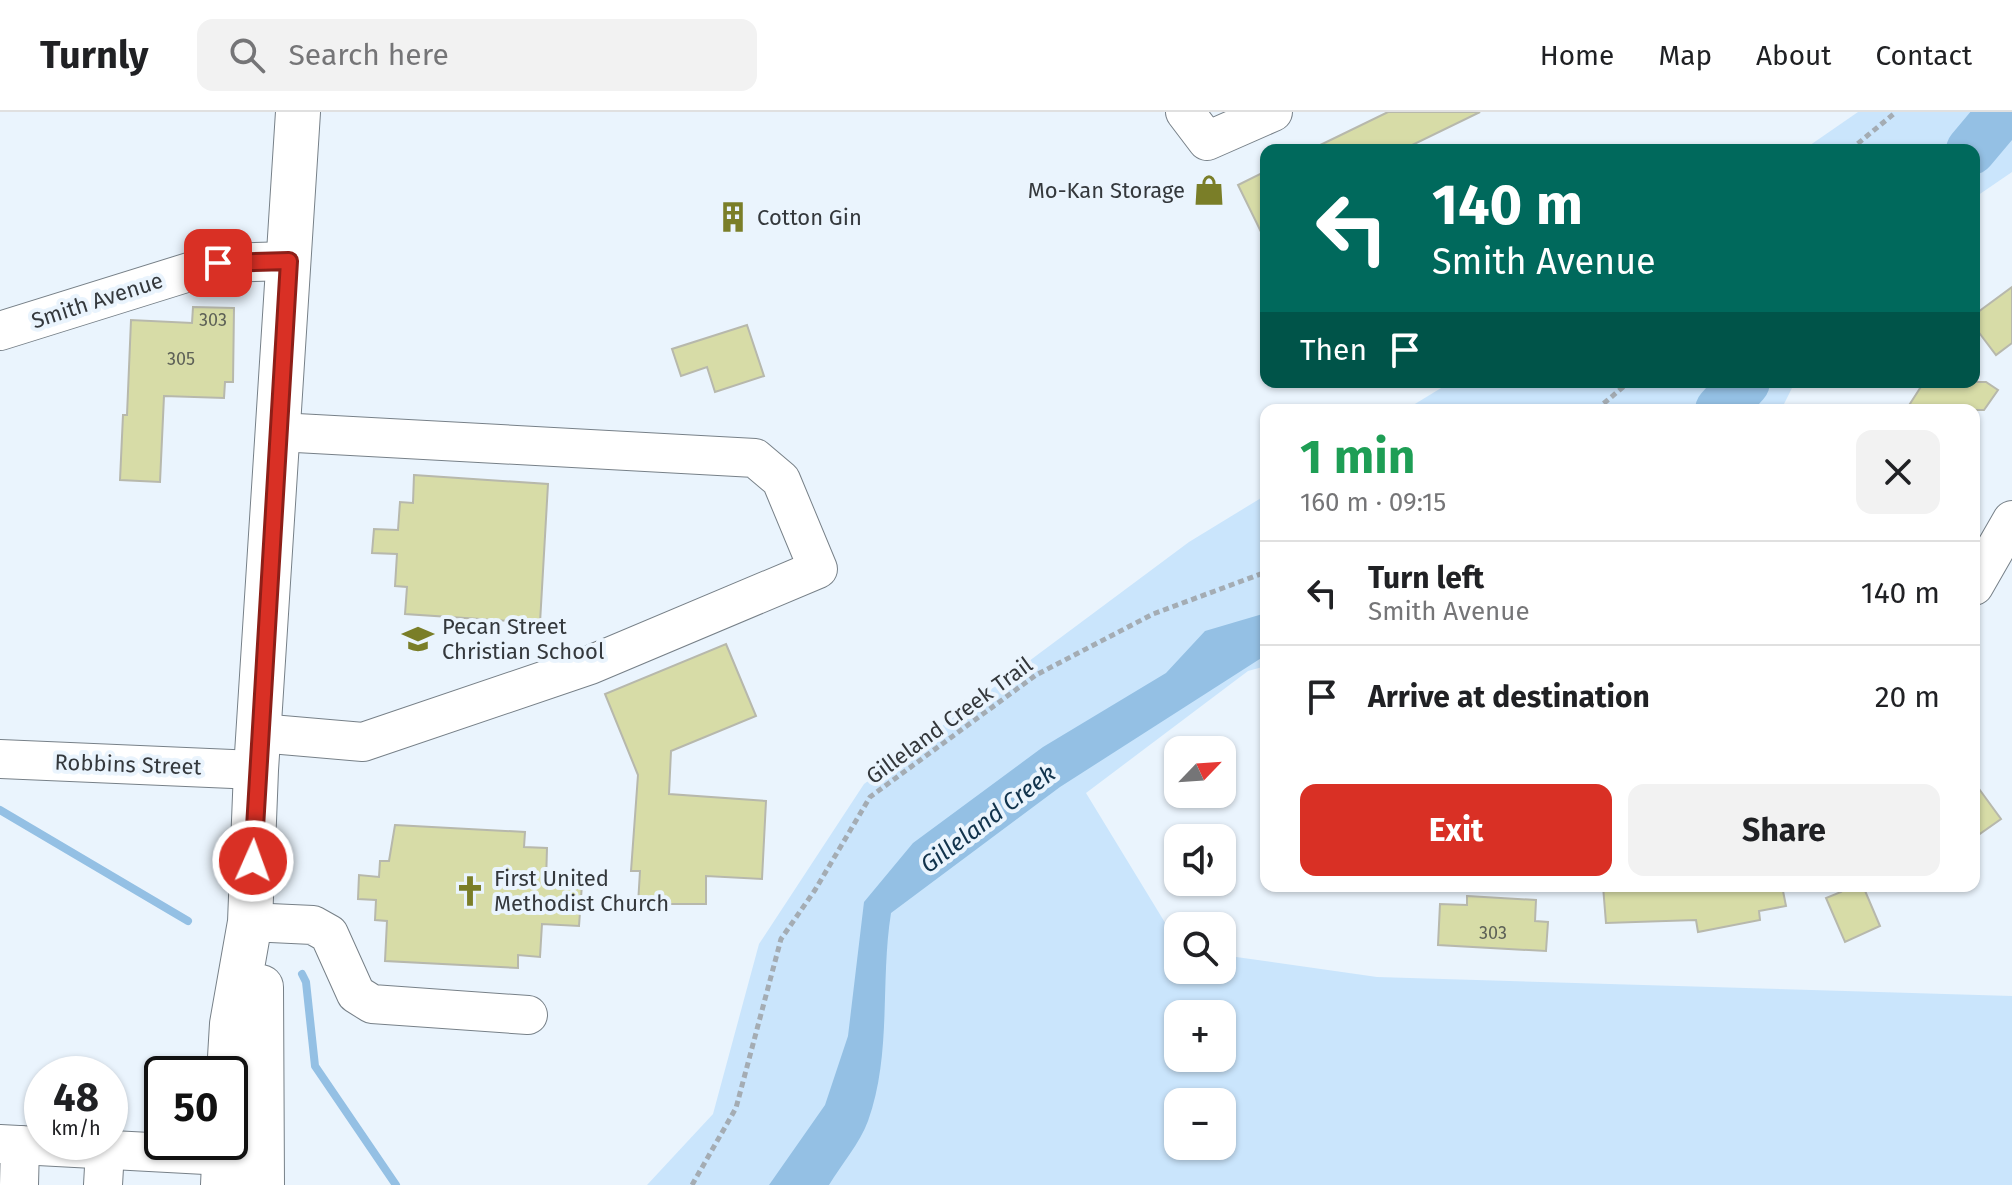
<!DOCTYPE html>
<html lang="en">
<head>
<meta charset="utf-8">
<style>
	:root { --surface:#fff; --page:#f2f2f2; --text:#202124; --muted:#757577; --line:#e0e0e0; --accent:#d93025 }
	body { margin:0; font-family:"Fira Sans",sans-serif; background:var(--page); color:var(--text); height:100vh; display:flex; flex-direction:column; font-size:30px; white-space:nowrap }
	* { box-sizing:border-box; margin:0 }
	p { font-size:26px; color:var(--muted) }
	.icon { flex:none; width:44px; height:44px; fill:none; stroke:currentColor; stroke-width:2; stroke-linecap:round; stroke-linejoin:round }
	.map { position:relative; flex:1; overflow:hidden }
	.details { position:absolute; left:1260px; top:292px; width:720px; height:488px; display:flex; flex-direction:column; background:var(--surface); border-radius:16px; box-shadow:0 2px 6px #0004 }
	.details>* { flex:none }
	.banner { position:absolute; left:1260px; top:32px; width:720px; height:244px; border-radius:16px; box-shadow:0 2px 6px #0004; background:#00695c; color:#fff; overflow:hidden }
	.needle { width:52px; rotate:65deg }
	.buttons { position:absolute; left:1164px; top:624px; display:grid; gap:16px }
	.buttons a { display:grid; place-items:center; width:72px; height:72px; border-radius:16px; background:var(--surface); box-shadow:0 2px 6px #0004; font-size:40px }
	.speed { position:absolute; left:24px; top:944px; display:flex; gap:16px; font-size:40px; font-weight:700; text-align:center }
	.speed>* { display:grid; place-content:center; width:104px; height:104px; border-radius:50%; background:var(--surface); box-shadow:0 2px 6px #0004; line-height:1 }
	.speed small { font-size:20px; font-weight:400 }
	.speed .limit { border:4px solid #111; border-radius:12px; background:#fff; color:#111 }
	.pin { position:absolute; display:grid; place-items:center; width:68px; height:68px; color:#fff; margin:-34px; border-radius:16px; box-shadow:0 4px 12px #0006 }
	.me { position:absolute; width:88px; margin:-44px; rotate:2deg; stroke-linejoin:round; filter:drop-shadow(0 0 6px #0008) }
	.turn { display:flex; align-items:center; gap:28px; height:168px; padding:0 40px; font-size:36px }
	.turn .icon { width:104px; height:104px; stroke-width:2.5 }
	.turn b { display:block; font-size:56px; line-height:68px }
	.then { display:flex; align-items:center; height:76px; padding:0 40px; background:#0003; gap:16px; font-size:30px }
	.round { display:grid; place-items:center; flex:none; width:84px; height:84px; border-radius:16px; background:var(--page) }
	.head { display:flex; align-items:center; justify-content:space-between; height:136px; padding:0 40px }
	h1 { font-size:48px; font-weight:700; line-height:60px; color:#1e9e55 }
	.button { display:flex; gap:16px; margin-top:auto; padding:16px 40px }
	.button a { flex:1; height:92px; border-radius:16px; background:var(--accent); color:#fff; font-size:32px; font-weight:700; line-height:92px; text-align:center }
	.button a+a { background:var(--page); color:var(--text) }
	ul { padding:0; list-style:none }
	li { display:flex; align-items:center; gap:24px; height:104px; padding:0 40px; border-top:2px solid var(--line) }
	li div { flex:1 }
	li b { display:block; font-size:30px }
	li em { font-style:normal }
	header { display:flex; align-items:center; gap:48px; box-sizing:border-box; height:112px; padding:0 40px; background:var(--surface); border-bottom:2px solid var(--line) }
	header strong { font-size:38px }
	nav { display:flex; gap:44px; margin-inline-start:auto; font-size:28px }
	.search { width:560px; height:72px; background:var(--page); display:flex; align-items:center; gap:20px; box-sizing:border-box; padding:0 28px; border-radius:16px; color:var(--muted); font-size:30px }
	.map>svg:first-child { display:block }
	.green { fill:#cae5fc; fill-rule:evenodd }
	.water { fill:#94c0e4 }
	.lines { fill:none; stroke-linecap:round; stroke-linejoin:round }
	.stream { stroke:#94c0e4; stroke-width:8 }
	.river { stroke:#94c0e4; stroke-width:50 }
	.building { fill:#d7dca7; stroke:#b7b8ac; stroke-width:2 }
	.minor-casing { stroke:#778088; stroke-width:40 }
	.major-casing { stroke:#778088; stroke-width:46 }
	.path { stroke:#a4acb3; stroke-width:5; stroke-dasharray:6 4; stroke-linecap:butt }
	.minor { stroke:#fff; stroke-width:38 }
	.major { stroke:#fff; stroke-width:44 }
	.route-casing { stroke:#8d1f18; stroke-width:20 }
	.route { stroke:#d93025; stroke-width:14 }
	.labels { text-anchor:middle; stroke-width:8; stroke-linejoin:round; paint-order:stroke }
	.number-label { font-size:18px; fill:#5d6157 }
	.poi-label { font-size:22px; fill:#34383c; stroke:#eaf4fd; text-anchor:start }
	.street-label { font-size:22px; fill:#34383c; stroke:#eaf4fd }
	.water-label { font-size:24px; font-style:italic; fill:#11334c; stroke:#eaf4fd }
</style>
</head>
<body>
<header>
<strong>Turnly</strong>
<div class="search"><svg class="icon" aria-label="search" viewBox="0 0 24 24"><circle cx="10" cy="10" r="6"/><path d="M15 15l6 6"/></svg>Search here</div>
<nav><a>Home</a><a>Map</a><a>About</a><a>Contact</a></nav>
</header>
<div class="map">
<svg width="2012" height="1073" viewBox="0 0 2012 1073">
	<rect width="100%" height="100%" fill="#eaf4fd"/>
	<!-- green -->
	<g class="green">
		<path d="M1858,0H2012V60L1974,86V38H1803Z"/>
		<path d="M1451,270H1795L1781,298H1405Z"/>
		<path d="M1266,383V554L1248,559L1086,681L1178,832V858H1222V843L1377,865L2012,884V1073H647L713,1002L759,832L864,672L1189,430ZM1178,902H1222V946H1178ZM1178,990H1222V1034H1178Z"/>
	</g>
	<!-- water -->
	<path class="water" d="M1266,501V543L1060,675L891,801C880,870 892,942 868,1009C860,1031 841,1053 829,1073H769L825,993L848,924L864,790L913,731L1043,635L1166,561L1205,519Z"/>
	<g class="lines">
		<!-- stream -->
		<g class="stream">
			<path d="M0,698L188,809"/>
			<path d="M302,862L306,870L315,954L396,1073"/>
		</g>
		<!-- river -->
		<g class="river">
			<path d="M1971,38L2003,0"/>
			<path d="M1720,298L1745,270"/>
		</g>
	</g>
	<!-- building -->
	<g class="building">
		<path d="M1388,0H1480L1402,38H1310Z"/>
		<path d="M1266,59V130L1238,73Z"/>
		<path d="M2012,175V231L1996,243L1974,214V203Z"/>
		<path d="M193,195L234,196L233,270H225L224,286L164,284L160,370L120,368L123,303H127L131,208L192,211Z"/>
		<path d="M747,213L764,264L715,280L707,255L681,264L672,237Z"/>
		<path d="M1924,270H1986L1998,278L1984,298H1906Z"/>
		<path d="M414,363L548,372L540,511L405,502L407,475L395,474L397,442L372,441L374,417L398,418L400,390L413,391Z"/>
		<path d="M726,532L756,604L671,639L669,682L766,689L762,767L706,764V792H638L640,759H631L638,663L605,582Z"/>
		<path d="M1974,670L2001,707L1974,726Z"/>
		<path d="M395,713L525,720L524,735L547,736L546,770L582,772L579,814L542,812L540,845L518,843V856L385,849L387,809L375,808L376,788L358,787L359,763L379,765L380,749H389Z"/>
		<path d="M1603,774H1782L1786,794L1759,799L1760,808L1698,820L1696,808L1606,811Z"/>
		<path d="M1839,774H1863L1880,814L1845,830L1826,786L1841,780Z"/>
		<path d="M1467,784L1536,788L1535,809L1548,810L1546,839L1438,833L1440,792L1467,793Z"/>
	</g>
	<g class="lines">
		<defs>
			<g id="minor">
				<path d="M1185,0L1207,29L1273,0"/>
				<path d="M0,219L218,151L289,149"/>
				<path d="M1974,474L2012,408"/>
				<path d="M259,621L363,630L590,553L818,457L781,368L755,346L278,320"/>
				<path d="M0,647L256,658"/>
				<path d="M250,810L313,813L329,822L356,882L372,892L528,903"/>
				<path d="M0,1032L224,1044"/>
				<path d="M19,1073L20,1033"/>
				<path d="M103,1073L105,1038"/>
			</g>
			<g id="major">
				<path d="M261,875L262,1073"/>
				<path d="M229,962L232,912L250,810L256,658L298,0"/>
				<path d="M223,1073L225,1030"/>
			</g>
		</defs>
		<!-- minor casing -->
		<use href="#minor" class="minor-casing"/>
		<!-- major casing -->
		<use href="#major" class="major-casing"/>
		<!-- path -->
		<g class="path">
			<path d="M1850,38L1896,0"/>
			<path d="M1596,298L1629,270"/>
			<path d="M692,1073L736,996L781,827L815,778L870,685L1036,563L1153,502L1266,460"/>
		</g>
		<!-- minor -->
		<use href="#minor" class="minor"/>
		<!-- major -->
		<use href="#major" class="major"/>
	</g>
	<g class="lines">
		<defs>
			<path id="route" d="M218,151L289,149L253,749"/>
		</defs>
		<!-- route casing -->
		<use href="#route" class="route-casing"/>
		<!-- route -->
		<use href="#route" class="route"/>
	</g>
	<!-- icons -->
	<defs>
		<symbol id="shop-bare" viewBox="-9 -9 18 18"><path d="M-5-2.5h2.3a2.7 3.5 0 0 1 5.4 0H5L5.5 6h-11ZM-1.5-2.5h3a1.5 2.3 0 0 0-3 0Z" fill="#7a7e28" stroke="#eaf4fd" stroke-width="2.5" paint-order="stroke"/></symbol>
		<symbol id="building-bare" viewBox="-9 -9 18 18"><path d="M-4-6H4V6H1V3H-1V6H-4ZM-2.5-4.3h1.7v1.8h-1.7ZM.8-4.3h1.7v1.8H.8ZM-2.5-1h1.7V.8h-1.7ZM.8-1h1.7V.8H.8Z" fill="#7a7e28" stroke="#eaf4fd" stroke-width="2.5" paint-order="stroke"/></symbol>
		<symbol id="school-bare" viewBox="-9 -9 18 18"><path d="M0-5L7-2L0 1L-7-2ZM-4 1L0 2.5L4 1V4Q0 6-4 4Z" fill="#7a7e28" stroke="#eaf4fd" stroke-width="2.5" paint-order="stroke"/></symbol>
		<symbol id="church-bare" viewBox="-9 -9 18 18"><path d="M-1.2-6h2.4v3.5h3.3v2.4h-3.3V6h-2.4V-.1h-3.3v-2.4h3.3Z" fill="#7a7e28" stroke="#eaf4fd" stroke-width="2.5" paint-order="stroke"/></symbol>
	</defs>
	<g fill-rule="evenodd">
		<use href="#shop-bare" x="1187" y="56" width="44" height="44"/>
		<use href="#building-bare" x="711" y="83" width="44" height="44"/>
		<use href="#school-bare" x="396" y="505" width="44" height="44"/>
		<use href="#church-bare" x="448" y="757" width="44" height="44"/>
	</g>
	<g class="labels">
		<!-- number labels -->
		<g class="number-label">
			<text x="213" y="214">303</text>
			<text x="181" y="253">305</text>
			<text x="1493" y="827">303</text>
		</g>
		<!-- poi labels -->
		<g class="poi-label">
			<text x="1185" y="86" text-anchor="end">Mo-Kan Storage</text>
			<text x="757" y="113">Cotton Gin</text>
			<text x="442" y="522">Pecan Street<tspan x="442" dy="25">Christian School</tspan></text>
			<text x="494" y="774">First United<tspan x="494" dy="25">Methodist Church</tspan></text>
		</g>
		<!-- street labels -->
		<g class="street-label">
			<text transform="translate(97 188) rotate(-18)" y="8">Smith Avenue</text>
			<text transform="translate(949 608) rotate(-36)" y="8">Gilleland Creek Trail</text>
			<text transform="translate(128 652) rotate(2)" y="8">Robbins Street</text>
		</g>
		<!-- water labels -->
		<g class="water-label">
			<text transform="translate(988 707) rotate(-37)" y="8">Gilleland Creek</text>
		</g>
	</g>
</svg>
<div class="buttons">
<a><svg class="needle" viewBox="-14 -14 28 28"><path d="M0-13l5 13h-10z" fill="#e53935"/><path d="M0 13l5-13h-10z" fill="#757577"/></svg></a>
<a><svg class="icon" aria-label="sound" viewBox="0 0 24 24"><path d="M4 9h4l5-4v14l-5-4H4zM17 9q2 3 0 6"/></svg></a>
<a><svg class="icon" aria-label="search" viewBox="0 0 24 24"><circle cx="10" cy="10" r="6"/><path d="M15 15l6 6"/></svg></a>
<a>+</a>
<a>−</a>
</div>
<div class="speed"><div>48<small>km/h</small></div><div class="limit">50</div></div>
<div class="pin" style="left:218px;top:151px;background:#d93025"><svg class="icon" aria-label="arrive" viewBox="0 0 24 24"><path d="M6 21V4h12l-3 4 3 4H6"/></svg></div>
<svg class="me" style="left:253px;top:749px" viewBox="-20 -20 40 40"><circle r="17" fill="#d93025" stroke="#fff" stroke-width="3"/><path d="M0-11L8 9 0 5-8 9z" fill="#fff"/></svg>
<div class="banner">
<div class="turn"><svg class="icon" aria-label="left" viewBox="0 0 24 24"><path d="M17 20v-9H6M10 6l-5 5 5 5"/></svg><div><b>140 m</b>Smith Avenue</div></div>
<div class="then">Then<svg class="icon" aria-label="arrive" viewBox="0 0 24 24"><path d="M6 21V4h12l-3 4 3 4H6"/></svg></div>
</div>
<section class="details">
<div class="head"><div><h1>1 min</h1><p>160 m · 09:15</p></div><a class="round"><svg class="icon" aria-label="close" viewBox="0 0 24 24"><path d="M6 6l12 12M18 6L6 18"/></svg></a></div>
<ul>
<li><svg class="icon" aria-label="left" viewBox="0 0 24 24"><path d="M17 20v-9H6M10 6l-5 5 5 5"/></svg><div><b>Turn left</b><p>Smith Avenue</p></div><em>140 m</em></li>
<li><svg class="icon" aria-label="arrive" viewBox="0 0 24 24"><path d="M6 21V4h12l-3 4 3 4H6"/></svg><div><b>Arrive at destination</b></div><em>20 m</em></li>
</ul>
<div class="button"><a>Exit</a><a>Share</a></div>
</section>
</div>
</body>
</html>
